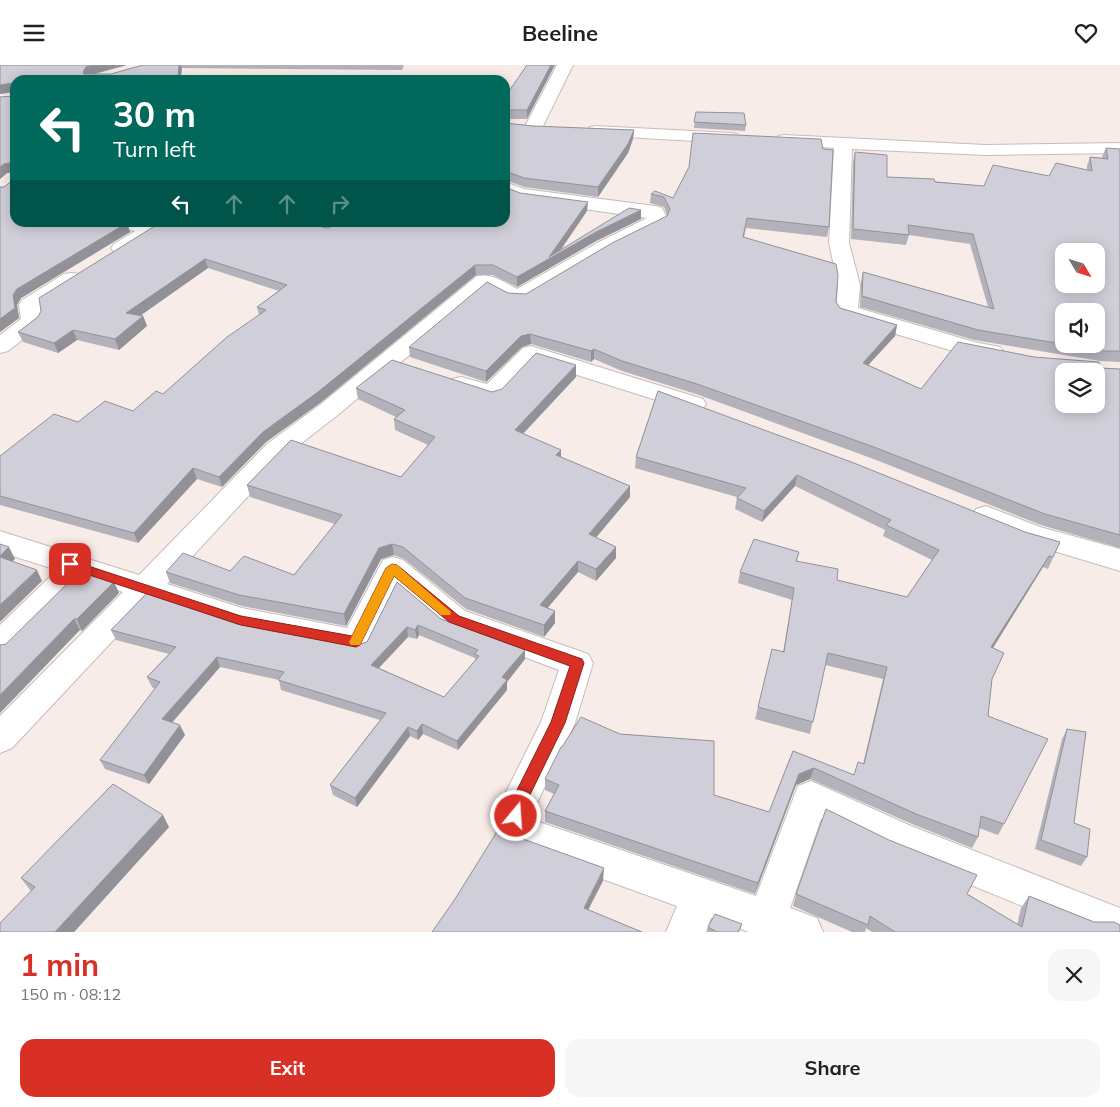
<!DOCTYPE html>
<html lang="en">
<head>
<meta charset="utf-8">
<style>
	:root { --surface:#fff; --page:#f6f6f6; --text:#202124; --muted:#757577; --accent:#d93025 }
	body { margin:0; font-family:Mulish,sans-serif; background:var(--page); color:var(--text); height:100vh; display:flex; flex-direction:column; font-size:19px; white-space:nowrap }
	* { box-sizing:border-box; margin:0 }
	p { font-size:16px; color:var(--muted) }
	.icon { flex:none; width:28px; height:28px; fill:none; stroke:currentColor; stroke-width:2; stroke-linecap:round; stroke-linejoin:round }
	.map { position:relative; height:867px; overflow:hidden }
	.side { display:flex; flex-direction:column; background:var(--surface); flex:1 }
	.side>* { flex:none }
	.banner { position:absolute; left:10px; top:10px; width:500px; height:152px; border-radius:15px; box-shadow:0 2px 12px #0003; background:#00695c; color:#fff; overflow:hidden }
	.needle { width:32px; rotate:128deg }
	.buttons { position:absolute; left:1055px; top:178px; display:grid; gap:10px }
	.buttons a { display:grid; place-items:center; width:50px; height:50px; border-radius:10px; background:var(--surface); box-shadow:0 2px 12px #0003; font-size:25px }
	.pin { position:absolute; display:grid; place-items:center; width:42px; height:42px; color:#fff; margin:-21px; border-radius:10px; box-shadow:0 2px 8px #0006 }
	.me { position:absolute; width:55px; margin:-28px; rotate:18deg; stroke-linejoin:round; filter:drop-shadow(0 0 4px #0008) }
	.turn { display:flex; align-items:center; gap:18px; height:105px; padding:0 20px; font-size:22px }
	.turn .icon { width:65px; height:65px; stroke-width:2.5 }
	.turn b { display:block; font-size:35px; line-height:42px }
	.lanes { display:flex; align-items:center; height:48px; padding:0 20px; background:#0003; justify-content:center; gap:25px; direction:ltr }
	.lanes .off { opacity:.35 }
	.round { display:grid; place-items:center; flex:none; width:52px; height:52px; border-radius:15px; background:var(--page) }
	.headline { display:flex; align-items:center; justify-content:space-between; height:85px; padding:0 20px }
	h1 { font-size:30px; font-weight:700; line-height:38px; color:var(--accent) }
	.button { display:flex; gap:10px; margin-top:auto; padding:10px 20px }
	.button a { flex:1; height:58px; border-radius:15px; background:var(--accent); color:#fff; font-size:20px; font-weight:700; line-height:58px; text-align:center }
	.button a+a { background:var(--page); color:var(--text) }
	header { display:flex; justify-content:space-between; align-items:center; height:65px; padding:0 20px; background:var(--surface); font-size:22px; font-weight:700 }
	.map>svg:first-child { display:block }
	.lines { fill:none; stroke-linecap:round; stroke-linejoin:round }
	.minor-casing { stroke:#c7bcb8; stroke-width:2 }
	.minor { fill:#fff; fill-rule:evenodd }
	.wall { fill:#b3b2bb; fill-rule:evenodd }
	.shaded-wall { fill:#929198 }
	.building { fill:#d0cfd9; stroke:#929198; fill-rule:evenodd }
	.route { fill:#d93025; stroke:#8d1f18 }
	.slow { fill:#f59e0b }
</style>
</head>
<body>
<header><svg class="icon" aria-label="menu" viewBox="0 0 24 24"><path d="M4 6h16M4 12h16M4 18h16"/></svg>Beeline<svg class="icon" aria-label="heart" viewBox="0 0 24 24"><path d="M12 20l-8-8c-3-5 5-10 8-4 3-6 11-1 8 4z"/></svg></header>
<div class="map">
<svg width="1120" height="867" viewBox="0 0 1120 867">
	<rect width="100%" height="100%" fill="#f8ece8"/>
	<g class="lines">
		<defs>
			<g id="minor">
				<path d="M557,0H573L542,63L539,67L533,68L527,67L524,63Z"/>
				<path d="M596,61L731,68L737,69L740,73L737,77L731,78L590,70L587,66L590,62Z"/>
				<path d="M784,70L986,80L1120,78V88L986,90L852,84L849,178L860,220L858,243L974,277L1000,282L1004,287L1000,292L992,294L963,289L839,252L836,247L838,220L829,178L834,83L778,79L775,75L778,71Z"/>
				<path d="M505,117L524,124L655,141L662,143L668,155L665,159L611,186L525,238C510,241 499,232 487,225L339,349L285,391L167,519L242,543L347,563L383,495L393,492L403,495L465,546L588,589L593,598L575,658L537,738L533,755L756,831L798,721L811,716L911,761L1120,843V867H1086L885,785L821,754L790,843L817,853L823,867H749L711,853L706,867H666L677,841L500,777L495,765L501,737L541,657L559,605L443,562L398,524L367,586L356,589L241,567L150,536L12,683L0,688V651L123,527L85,514L11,589L0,592V560L57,505L0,487V466L139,510L267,379L321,339L477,211C492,208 504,217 517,224L597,178L647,153L521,135L505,130Z"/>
				<path d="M114,158H155L160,159L163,163L160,167C146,176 130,191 114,187L111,183L114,179L135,166L117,162Z"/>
				<path d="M72,208L80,209L83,214L80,219L41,242L43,256L40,261L8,286L0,288V270L21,254L19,240L22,235L64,209Z"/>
				<path d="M531,281L703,334L706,339L703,344L694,347L536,297L501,334L492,336L483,334L452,324L449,319L452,314L461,312L487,319L523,283Z"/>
				<path d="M986,441L1040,462L1120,484V506L1021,476L976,458L972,451L976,444Z"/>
			</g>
		</defs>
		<!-- minor casing -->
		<use href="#minor" class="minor-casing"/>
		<!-- minor -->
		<use href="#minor" class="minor"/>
	</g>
	<!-- wall -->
	<g class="wall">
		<path d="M0,0H127L95,9H111L143,0H404L402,5L182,3L181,13L193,15H15V158H127L130,167L21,233L17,240L19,253L0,267V122H4L13,115V107L7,108L0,114V32L13,31V27L0,29Z"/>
		<path d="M527,0V54H505V32Z"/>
		<path d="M696,47L746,60L745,66L694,63Z"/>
		<path d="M505,58L533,61L634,65L633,74L628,88L598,132L524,122L506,115L505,116Z"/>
		<path d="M1106,83L1120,84V297L1100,296L974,275L860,242L861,217L863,207L988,242L970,179L909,170L906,180L851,174L853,97L855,87L887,112L984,121L1087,105V101L1090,92L1102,93V92Z"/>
		<path d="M520,128L587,146L561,185L641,154L596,176L517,222L493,210H476L320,338L266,377L222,422L197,414L138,478L0,440V391L78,357L133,346L163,329L259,250L257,242L279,226L208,203L140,250L143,251L147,261L119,285L77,275L58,288L23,277L18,267L158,159L328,163Z"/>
		<path d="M651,129L829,162L827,172L746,163L744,173L836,237L840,243L897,260L895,271L868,300L921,324L1034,292L1100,303L1120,304V483L1041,460L871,393L696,329L622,306L594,294L591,297L531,279L522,282L486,317L410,292L409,282L508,228L526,229L667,151V150L664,142L650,138Z"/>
		<path d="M576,312L523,369L630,432L596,472L616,493L596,516L578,507L547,543L555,558L544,572L466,544L404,494L394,490L381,494L346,561L242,541L170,518L166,507L230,506L294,510L335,459L250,432L247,420L401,412L428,380L395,365L394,354L396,352L358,334L356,323L492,327Z"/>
		<path d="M658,326L1025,467L1060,477L1048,504L1043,502L993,583L992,614L988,651L1004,759L998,770L979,763L978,772L972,783L912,759L810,714L796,720L755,829L545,757V746L554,729L545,725V714L714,730L769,747L793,686L853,710L863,699L883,614L825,600L810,669L755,654L758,642L783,587L792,535L738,518L740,507L799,487L797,496L837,515L907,532L932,495L883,471L885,465L795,421L762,457L735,444L737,432L635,403L636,392Z"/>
		<path d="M114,517L119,528L82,566L80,565L6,579Z"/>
		<path d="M397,517L441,554L525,594L507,617V625L458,685L423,669L418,675L410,671L357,742L333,730L330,720L380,655L281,625L279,615L220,602L172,658L185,670L149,719L105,704L100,695L155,624L152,622L147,612L169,589L116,575L111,565L237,559L354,581L367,577ZM419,570L475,593V596L444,632L379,603L408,572L417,574Z"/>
		<path d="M1067,664L1074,758L1087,792L1081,801L1035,784L1062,674Z"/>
		<path d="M169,762L74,867H0L32,826L30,825L21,813Z"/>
		<path d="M796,829H967L1017,860L1021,843L1029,831L1120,867H872L866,863L865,867H852L793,841Z"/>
		<path d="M742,859L739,867H707L708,862Z"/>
	</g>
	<!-- shaded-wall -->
	<g class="shaded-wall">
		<path d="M93,0H127L89,10L85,15L83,7L86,2Z"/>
		<path d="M179,0H181L182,3L180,15L178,12Z"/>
		<path d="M551,0H555L527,54V45Z"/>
		<path d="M13,18L15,27L0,29V20Z"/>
		<path d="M634,65L633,74L628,88L598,132V122Z"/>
		<path d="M13,97L15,107L7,108L0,114V102L4,99Z"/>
		<path d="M588,137L587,146L558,188L596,167L641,145V154L596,176L517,222V212L549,192Z"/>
		<path d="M127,158L130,167L21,233L17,240L19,253L0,267V254L17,224Z"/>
		<path d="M205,194L208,203L130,258L126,248Z"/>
		<path d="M475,200L476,210L320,338L266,377L222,422L219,412L263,367Z"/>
		<path d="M143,251L147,261L119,285L115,274Z"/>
		<path d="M897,260L895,271L860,309L863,298Z"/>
		<path d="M73,265L77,275L58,288L54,278Z"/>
		<path d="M530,269L531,279L522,282L486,317V306L521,271Z"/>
		<path d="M594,284V294L591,297V286Z"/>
		<path d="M576,300V312L515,377V365Z"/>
		<path d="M561,385V397L556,390Z"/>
		<path d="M193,403L197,414L138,478L134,468Z"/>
		<path d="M797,410L795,421L762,457L764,446Z"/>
		<path d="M630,421V432L589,481V469Z"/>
		<path d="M392,479L394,490L381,494L346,561L344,549L379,483Z"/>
		<path d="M9,482L15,494L5,503L0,493V491Z"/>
		<path d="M616,482V493L596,516V504Z"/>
		<path d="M1049,491L1043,502L986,594L991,582Z"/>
		<path d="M578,496V507L540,552V540Z"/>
		<path d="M37,505L42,516L0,557V540Z"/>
		<path d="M114,517L119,528L82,566L77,554Z"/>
		<path d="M555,546V558L544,572V560Z"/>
		<path d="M74,554L80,565L0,648V630Z"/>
		<path d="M418,560L419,570L417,574L415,565Z"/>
		<path d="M407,562L408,572L373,609L371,600Z"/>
		<path d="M525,585V594L507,617V625L458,685L457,676L502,612Z"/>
		<path d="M217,592L220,602L166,664L162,654Z"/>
		<path d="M422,659L423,669L418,675L417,666Z"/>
		<path d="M180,660L185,670L149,719L144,710Z"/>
		<path d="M408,662L410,671L357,742L355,733Z"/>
		<path d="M814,703L810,714L796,720L755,829L758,818L799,709Z"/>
		<path d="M163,750L169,762L74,867H55Z"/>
		<path d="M604,803L603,816L583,855L584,843Z"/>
	</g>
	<!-- building -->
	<g class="building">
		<path d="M0,0H93L86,2L83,7L84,9H111L143,0H179L178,12L193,15H15V128L13,130H15V158H127L17,224L13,230L15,243L0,254V122H4L13,115V97L4,99L0,102V32L13,31V18L0,20Z"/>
		<path d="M527,0H551L527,45H505V32Z"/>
		<path d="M696,47L744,48L746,60L694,57Z"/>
		<path d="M505,58L533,61L634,65L628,79L598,122L524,113L505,106Z"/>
		<path d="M693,68L821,74L823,84L833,85L829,162L747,153L743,172L836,199L838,210L836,237L840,243L897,260L863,298L921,324L958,277L1034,292L1099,297L1100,303L1120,304V470L1045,449L874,382L697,319L622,296L594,284L591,286L530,269L521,271L486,306L409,282L487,217L508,228L526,229L612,178L667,151L670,144L664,132L651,129L655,126L673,133L689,102ZM1064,306H1096V339H1064Z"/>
		<path d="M1106,83L1120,84V286H1105L978,265L862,231L863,207L994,244L973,169L908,160L909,170L853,164L855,87L887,90V112L934,114L935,117L984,121L993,100L1049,111L1056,98L1092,106L1090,92L1108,94ZM1064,186H1096V219H1064ZM1064,246H1096V279H1064Z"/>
		<path d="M505,122L520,128L588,137L549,192L629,143L641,145L596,167L517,212L493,200H475L318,327L263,367L219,412L193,403L134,468L0,431V391L54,349L78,357L105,336L133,346L156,326L163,329L227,272L266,245L257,242L287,220L205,194L126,248L143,251L115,274L73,265L54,278L18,267L38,252L41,246L39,233L158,159L159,158H301L328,163L338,158H505Z"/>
		<path d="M536,288L576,300L515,365L561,385L556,390L630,421L589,469L616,482L596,504L578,496L540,540L555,546L544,560L465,533L403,482L392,479L379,483L344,549L239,530L166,507L183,488L230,506L244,491L294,510L342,450L247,420L291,375L401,412L435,372L394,354L405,345L356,323L392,295L492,327L502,324Z"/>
		<path d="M658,326L854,398L1025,467L1060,477L1053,492L1049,491L991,582L1004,588L992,614L988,651L1048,674L1004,759L981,751L978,772L916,749L814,703L799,709L758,818L545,746L559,720L545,714L561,682H562L581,652L620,669L714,676V730L769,747L793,686L854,710L858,697L864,699L887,602L828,588L813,657L758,642L772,584L784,587L794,523L740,507L754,474L799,487L796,496L838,504L837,515L907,532L939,485L886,460L891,455L797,410L764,446L737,433L746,423L636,392Z"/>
		<path d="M0,479L9,482L0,491Z"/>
		<path d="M0,492L37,505L0,540Z"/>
		<path d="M79,507L114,517L77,554H74L0,630V580L6,579Z"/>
		<path d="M397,517L441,554L525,585L502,612L507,615L457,676L422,659L417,666L408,662L355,733L330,720L386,648L278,615L284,607L217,592L162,654L180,660L144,710L100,695L160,617L147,612L176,582L111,565L147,528L237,559L354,581L367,577ZM418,560L478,585L474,589L479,591L444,632L371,600L407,562L415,565Z"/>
		<path d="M1067,664L1086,667L1074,758L1090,764L1087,792L1041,775Z"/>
		<path d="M113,719L163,750L55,867H0V858L35,822L21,813Z"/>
		<path d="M826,744L889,775L977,810L967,829L1022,862L1029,831L1094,857H1114L1120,860V867H895L870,851L868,860L796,829Z"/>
		<path d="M498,765L604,803L584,843L642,867H432L455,834Z"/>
		<path d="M715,849L742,859L738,867H717L708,862Z"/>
	</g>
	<!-- route -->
	<path class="route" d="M70,495L241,551L352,571L386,503L392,499L397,500L459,551L582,594L584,598L565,658L526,738L521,756L516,758L510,756L508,751L511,737L551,657L570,601L449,557L394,511L360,580L356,582L241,560L65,502L64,499L65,496Z"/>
	<!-- slow -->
	<path class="slow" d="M392,499L397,500L451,547L450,550H441L394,511L360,580H351L349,577L386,503Z"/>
</svg>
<div class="buttons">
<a><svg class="needle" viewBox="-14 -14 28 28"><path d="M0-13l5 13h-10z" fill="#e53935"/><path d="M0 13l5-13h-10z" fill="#757577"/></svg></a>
<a><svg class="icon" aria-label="sound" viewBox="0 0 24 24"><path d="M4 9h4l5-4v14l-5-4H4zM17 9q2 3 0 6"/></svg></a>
<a><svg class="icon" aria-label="layers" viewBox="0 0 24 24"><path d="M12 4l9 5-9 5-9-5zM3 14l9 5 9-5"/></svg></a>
</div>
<div class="pin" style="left:70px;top:499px;background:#d93025"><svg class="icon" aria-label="arrive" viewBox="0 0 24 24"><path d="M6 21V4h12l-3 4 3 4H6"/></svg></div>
<svg class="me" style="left:516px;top:751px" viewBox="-20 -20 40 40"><circle r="17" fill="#d93025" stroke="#fff" stroke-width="3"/><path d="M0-11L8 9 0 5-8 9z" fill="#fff"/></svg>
<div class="banner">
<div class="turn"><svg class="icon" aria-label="left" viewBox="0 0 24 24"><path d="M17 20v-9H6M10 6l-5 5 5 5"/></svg><div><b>30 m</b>Turn left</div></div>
<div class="lanes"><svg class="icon" aria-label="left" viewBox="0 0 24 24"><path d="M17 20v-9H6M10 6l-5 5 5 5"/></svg><svg class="icon off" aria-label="ahead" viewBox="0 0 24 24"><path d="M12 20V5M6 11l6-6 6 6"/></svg><svg class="icon off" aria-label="ahead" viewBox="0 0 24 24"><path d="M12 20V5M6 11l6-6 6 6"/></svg><svg class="icon off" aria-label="right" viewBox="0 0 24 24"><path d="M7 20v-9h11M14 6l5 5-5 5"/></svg></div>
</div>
</div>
<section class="side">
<div class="headline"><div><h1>1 min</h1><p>150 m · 08:12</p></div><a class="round"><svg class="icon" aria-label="close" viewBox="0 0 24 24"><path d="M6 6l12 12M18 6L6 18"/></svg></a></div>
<div class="button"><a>Exit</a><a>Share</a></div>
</section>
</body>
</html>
